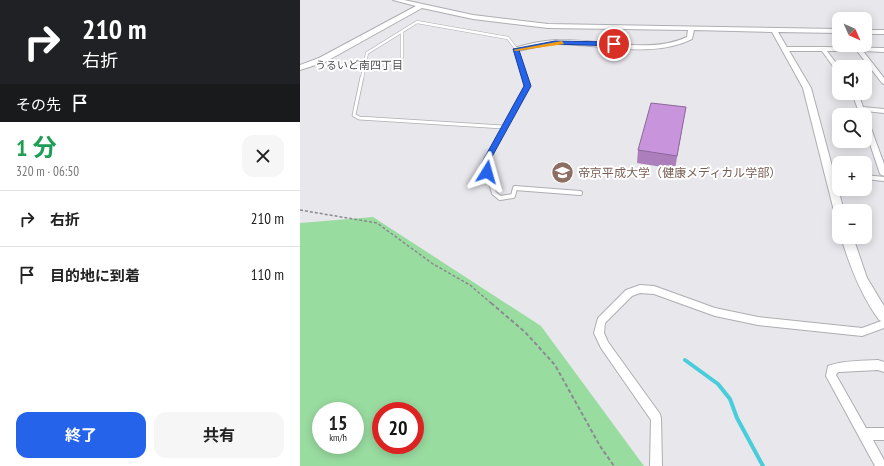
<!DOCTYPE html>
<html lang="ja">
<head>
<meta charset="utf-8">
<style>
	:root { --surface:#fff; --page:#f6f6f6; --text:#222; --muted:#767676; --line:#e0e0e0; --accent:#2563eb }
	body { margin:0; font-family:"PT Sans Narrow","Noto Sans JP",sans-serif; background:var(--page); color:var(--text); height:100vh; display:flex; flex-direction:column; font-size:15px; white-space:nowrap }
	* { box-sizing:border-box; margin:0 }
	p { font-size:13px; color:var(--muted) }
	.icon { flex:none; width:22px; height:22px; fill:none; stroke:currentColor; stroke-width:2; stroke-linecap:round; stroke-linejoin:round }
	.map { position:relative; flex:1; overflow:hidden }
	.details { display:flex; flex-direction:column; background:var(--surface); width:300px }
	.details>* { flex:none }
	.top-card { background:#202124; color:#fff; overflow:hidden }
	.needle { width:26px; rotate:135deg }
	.tools { position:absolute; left:532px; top:12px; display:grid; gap:8px }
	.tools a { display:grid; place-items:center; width:40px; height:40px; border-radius:8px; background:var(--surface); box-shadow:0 2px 10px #0003; font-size:20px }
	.speed { position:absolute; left:12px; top:402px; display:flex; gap:8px; font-size:20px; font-weight:700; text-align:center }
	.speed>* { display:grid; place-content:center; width:52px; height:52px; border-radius:50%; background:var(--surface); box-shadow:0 2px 10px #0003; line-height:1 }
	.speed small { font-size:10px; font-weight:400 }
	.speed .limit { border:6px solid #d22; background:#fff; color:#111 }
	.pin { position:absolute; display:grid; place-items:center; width:34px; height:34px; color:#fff; margin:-17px; border:2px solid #fff; border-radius:50%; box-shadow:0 1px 4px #0007 }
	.me { position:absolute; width:44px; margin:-22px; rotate:8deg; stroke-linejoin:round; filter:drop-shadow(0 0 3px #0008) }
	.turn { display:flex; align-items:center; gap:14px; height:84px; padding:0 16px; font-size:18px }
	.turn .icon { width:52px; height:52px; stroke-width:2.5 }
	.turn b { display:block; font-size:28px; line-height:34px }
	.then { display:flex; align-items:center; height:38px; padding:0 16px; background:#0003; gap:8px; font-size:15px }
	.round { display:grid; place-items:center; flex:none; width:42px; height:42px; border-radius:12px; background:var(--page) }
	.headline { display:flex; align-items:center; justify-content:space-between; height:68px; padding:0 16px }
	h1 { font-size:24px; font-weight:700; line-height:30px; color:#1e9e55 }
	.button { display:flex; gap:8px; margin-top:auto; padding:8px 16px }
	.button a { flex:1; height:46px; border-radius:12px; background:var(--accent); color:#fff; font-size:16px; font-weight:700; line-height:46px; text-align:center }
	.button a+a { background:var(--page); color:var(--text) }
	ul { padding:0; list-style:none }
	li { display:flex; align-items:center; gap:12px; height:56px; padding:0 16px; border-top:1px solid var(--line) }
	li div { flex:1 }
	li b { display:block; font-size:15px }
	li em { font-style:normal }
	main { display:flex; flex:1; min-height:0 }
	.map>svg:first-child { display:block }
	.green { fill:#99dca0; fill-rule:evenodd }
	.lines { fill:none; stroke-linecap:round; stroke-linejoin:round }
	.stream { stroke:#49cddb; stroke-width:4 }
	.lane-far2-casing { stroke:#aeadb2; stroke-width:3.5 }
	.lane-far1-casing { stroke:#aeadb2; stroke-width:4.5 }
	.lane-casing { stroke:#aeadb2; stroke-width:6 }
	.street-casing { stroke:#aeadb2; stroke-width:2 }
	.secondary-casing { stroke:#aeadb2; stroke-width:2 }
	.path-far1 { stroke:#8b8a8e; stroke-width:1.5; stroke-dasharray:3 2; stroke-linecap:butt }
	.path { stroke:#8b8a8e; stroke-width:2; stroke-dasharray:4 2.5; stroke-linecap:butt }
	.lane-far2 { stroke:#fff; stroke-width:2.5 }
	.lane-far1 { stroke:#fff; stroke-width:3 }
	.lane { stroke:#fff; stroke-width:4 }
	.street { fill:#fff; fill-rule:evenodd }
	.secondary { fill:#fff; fill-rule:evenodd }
	.wall { fill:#ac7fbc }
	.building { fill:#c894db; stroke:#8c6899 }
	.route { fill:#2563eb; stroke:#184099 }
	.slow { fill:#f59e0b }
	.labels { text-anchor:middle; stroke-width:4; stroke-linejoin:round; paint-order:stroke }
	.far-neighbourhood-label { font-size:11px; fill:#505054; stroke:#fff }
	.education-label { font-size:12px; fill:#785e54; stroke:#fff; text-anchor:start }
</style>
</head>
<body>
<main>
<section class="details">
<div class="top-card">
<div class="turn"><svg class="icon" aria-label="right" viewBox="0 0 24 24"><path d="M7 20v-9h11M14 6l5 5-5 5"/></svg><div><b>210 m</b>右折</div></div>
<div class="then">その先<svg class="icon" aria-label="arrive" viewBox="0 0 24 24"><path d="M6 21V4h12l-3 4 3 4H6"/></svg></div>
</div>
<div class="headline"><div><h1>1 分</h1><p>320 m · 06:50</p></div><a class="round"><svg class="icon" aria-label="close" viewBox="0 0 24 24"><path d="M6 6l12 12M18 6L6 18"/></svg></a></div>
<ul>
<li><svg class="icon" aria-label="right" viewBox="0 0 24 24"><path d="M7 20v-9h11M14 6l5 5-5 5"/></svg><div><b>右折</b></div><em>210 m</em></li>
<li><svg class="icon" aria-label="arrive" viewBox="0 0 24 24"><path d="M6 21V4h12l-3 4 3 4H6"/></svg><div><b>目的地に到着</b></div><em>110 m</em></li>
</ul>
<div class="button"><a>終了</a><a>共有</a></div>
</section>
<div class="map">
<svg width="584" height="466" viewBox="0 0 584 466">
	<rect width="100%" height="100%" fill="#e8e7ec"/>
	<!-- green -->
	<path class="green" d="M73,217L241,326L344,466H0V223ZM21,411H55V445H21ZM81,411H115V445H81Z"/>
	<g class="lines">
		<!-- stream -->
		<path class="stream" d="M385,360L418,384L430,399L437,418L463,466"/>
		<defs>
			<g id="lane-far2">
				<path d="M102,32V57"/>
				<path d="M62,78L67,53L117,22L208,38L216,49L225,78"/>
			</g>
			<g id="lane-far1">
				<path d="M62,77L54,115L59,118L203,127"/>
				<path d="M189,177L185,164L227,85L225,77"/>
			</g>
			<path id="lane" d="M189,176L194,193L200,198L213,196L215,188L280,193"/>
			<g id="street">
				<path d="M523,47L584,48V52L563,51L584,78V84L582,83L557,51H527L539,67V73L537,72L522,51H486L483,49L486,47Z"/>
				<path d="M552,93H558L563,107L584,109V113L565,111L566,115L565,116V115H560Z"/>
				<path d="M565,118L568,120L584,164V176L580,174L565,129Z"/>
				<path d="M526,170L539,172V176L526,174L524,172Z"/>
				<path d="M565,175L584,177V181L565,179Z"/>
				<path d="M340,285L354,286L415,308L458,317L562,328L584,320V328L562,336L458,325L415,316L354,294L340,293L332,296L305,323L304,333L308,342L360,414L361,418L362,466H350L351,420L301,348L294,333L298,318L326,290Z"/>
				<path d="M578,360L584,362V372L578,370L539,372L537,373L536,375L566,428H584V440H573L584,460V466H575L526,376L528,366C544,360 562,361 578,360Z"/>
			</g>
			<g id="secondary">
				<path d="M93,0H104L173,15L248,24L539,29V33L478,32L511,88L544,211H539V215L534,211L503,88L472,32L394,30L392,39C352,59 301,44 258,44C244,44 230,49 216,51L214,50V48C227,44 242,41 256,40C297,38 349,55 387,37L388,30L248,28L173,19L122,8L25,62L0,70V65L19,58L116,6Z"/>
				<rect x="565" y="30" width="19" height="4"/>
				<path d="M541,237H553L567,278L584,306V322L579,320C561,295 550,267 541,237Z"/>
			</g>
		</defs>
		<!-- lane-far2 casing -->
		<use href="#lane-far2" class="lane-far2-casing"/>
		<!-- lane-far1 casing -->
		<use href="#lane-far1" class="lane-far1-casing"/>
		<!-- lane casing -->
		<use href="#lane" class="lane-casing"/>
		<!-- street casing -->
		<use href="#street" class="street-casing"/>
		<!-- secondary casing -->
		<use href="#secondary" class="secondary-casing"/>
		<!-- path-far1 -->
		<path class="path-far1" d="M0,210L77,223L133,264L170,285L192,304"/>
		<!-- path -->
		<path class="path" d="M191,303L225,332L255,365L300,446L314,466"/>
		<!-- lane-far2 -->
		<use href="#lane-far2" class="lane-far2"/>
		<!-- lane-far1 -->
		<use href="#lane-far1" class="lane-far1"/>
		<!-- lane -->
		<use href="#lane" class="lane"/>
		<!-- street -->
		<use href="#street" class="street"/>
		<!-- secondary -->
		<use href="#secondary" class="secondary"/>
	</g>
	<!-- wall -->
	<path class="wall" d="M386,107L375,169L337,163L338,150Z"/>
	<!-- building -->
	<path class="building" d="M351,103L386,107L377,156L338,150Z"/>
	<!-- route -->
	<path class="route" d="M255,41L314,42L317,44L314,46L255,44L219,50L231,86L188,164L191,172L190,174H184L181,164L224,86L213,49Z"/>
	<!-- slow -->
	<path class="slow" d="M262,41L264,44L216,51L213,50Z"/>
	<!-- icons -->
	<defs>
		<symbol id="university-disc" viewBox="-11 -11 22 22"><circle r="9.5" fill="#8d6e63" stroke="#fff"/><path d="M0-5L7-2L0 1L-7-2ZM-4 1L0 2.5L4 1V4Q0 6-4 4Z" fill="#fff"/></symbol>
	</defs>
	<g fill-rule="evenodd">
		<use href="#university-disc" x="250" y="160" width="25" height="25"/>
	</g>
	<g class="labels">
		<!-- far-neighbourhood labels -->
		<g class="far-neighbourhood-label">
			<text x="59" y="69">うるいど南四丁目</text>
		</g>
		<!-- education labels -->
		<g class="education-label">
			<text x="278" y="177">帝京平成大学（健康メディカル学部）</text>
		</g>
	</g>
</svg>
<div class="tools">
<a><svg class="needle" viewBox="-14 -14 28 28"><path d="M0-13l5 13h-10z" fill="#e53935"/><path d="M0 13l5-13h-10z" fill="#767676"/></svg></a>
<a><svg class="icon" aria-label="sound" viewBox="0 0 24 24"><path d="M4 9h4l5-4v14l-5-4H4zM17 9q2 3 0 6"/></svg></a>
<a><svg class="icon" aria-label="search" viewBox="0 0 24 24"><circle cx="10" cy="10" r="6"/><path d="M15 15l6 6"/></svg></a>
<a>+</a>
<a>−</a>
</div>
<div class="speed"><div>15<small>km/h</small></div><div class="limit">20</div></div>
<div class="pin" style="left:314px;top:44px;background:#d93025"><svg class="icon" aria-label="arrive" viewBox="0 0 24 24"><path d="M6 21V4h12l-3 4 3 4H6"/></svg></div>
<svg class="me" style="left:187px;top:172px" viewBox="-20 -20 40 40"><path d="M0-17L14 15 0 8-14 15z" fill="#2563eb" stroke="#fff" stroke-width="4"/></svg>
</div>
</main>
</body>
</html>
